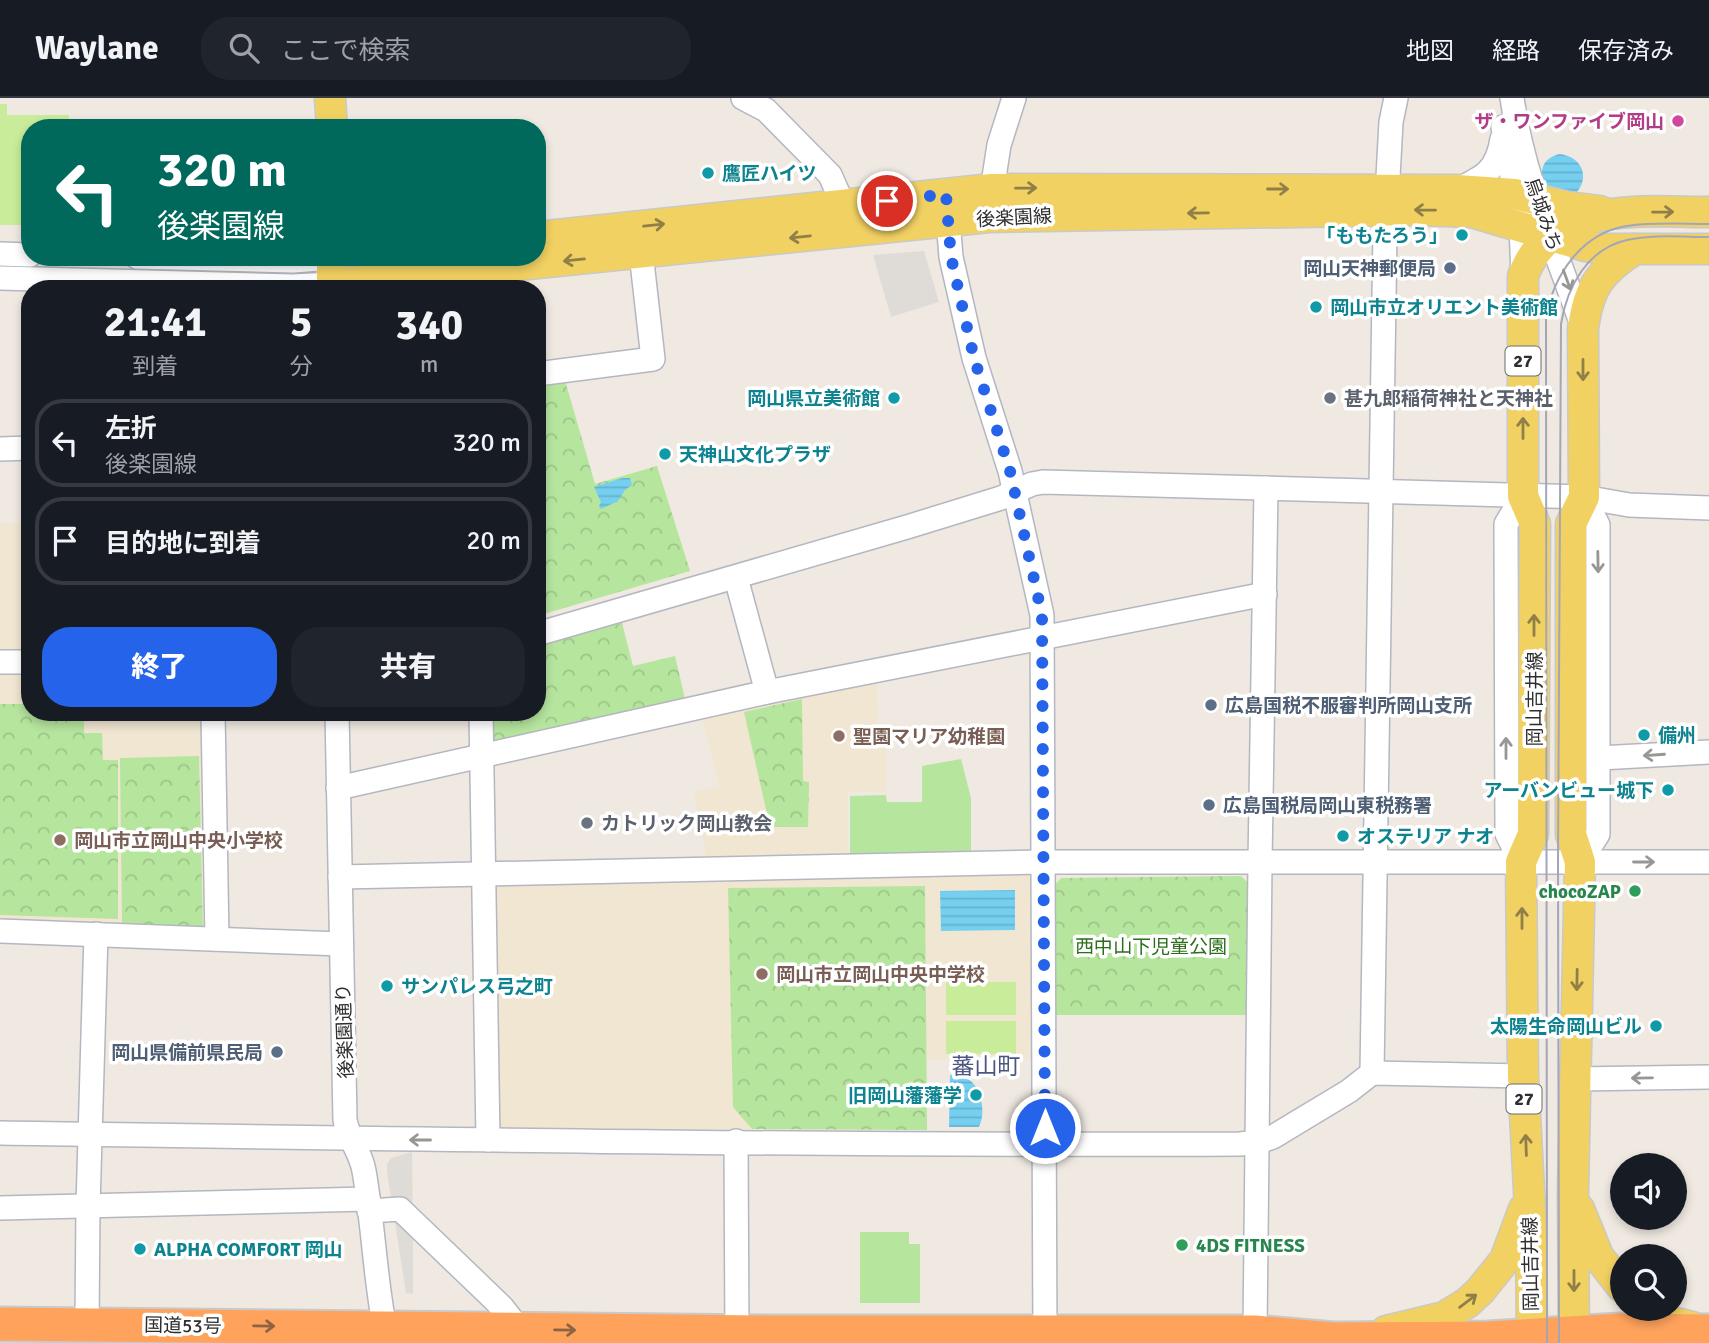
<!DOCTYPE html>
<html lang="ja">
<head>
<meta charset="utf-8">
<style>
	:root { --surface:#171b24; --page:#20242c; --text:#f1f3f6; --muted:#9ea1a6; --line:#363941; --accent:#2563eb }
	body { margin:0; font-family:Signika,"Noto Sans JP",sans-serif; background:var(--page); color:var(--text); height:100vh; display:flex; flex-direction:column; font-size:26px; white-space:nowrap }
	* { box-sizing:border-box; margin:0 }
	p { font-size:23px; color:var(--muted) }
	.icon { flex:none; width:38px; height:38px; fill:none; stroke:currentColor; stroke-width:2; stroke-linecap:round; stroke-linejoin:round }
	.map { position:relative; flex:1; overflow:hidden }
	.details { position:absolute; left:21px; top:182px; width:525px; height:441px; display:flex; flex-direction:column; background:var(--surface); border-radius:28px; box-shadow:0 4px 10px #0003 }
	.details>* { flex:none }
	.guide { position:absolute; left:21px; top:21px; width:525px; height:147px; border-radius:28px; box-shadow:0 4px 10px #0003; background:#00695c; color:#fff; overflow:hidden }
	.fabs { position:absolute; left:1610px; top:1055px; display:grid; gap:14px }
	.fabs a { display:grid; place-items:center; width:77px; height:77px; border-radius:50%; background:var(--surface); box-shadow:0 4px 10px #0003; font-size:35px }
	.pin { position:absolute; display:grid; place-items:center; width:60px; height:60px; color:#fff; margin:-30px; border:4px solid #fff; border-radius:50%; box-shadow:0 2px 7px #0007 }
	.me { position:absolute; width:77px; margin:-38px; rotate:0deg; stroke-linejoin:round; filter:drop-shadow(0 0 5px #0008) }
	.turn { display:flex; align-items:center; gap:24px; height:147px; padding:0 21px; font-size:32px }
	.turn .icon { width:91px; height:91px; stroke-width:2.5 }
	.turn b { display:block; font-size:49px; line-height:60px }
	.eta { display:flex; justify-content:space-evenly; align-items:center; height:119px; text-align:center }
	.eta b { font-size:42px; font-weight:800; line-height:49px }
	.cta { display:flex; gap:14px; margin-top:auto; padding:14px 21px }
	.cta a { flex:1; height:80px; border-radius:28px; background:var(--accent); color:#fff; font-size:28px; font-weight:800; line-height:80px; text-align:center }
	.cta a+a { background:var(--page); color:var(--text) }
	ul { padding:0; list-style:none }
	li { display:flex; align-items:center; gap:21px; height:88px; margin:0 14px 10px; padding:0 7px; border:4px solid var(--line); border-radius:28px }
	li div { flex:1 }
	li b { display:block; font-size:26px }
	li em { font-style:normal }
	header { display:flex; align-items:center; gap:42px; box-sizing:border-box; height:98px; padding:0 35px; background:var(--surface); border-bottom:2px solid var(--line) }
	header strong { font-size:33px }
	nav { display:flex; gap:38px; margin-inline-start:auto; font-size:24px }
	.search { width:490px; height:63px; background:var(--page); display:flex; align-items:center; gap:18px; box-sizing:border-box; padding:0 24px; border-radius:28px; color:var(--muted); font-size:26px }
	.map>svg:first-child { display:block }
	.education { fill:#f0e6d1 }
	.grass { fill:#b6e59e }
	.park { fill:url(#park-crowns) }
	.pitch { fill:#c9ec9a }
	.plaza { fill:#dfdcd8 }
	.water { fill:url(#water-rules) }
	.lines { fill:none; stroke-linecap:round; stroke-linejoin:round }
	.minor-casing { stroke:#b4b7c1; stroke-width:26 }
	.major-casing { stroke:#c9c9c9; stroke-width:33 }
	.highway-casing { stroke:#c9c9c9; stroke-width:37 }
	.minor { stroke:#fff; stroke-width:23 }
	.major { stroke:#f2d163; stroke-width:30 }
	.highway { stroke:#ffa35c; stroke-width:33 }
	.tram { stroke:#a3a6b8; stroke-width:2 }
	.oneway { stroke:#908048 }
	.oneway2 { stroke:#969696 }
	.oneway3 { stroke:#8c6343 }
	.route { stroke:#2563eb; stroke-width:12; stroke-dasharray:0 21.6 }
	.hotel-dot { fill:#d1479c; stroke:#fff; stroke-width:2.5 }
	.culture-dot { fill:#0f9aa8; stroke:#fff; stroke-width:2.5 }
	.service-dot { fill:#5c6f8a; stroke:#fff; stroke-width:2.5 }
	.worship-dot { fill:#6b7280; stroke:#fff; stroke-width:2.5 }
	.education-dot { fill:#8d6e63; stroke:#fff; stroke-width:2.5 }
	.leisure-dot { fill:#2e9e5b; stroke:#fff; stroke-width:2.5 }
	.labels { text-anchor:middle; stroke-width:7; stroke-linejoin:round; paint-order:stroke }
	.shield { fill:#fff; stroke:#6d6d6d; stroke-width:2 }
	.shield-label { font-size:18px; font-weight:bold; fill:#2e2e2e }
	.hotel-label { font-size:19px; font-weight:bold; fill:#b23c85; stroke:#fff; text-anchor:end }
	.culture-label { font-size:19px; font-weight:bold; fill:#0d838f; stroke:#fff; text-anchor:start }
	.street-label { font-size:19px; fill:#2e2e2e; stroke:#fff }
	.service-label { font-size:19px; font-weight:bold; fill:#4e5e75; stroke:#fff; text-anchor:end }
	.worship-label { font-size:19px; font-weight:bold; fill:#5b616d; stroke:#fff; text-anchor:start }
	.education-label { font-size:19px; font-weight:bold; fill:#785e54; stroke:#fff; text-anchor:start }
	.leisure-label { font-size:19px; font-weight:bold; fill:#27864d; stroke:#fff; text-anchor:end }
	.park-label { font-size:19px; fill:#2c6e1b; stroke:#fff }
	.quarter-label { font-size:23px; fill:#4d5680; stroke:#fff }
</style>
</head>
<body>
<header>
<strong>Waylane</strong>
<div class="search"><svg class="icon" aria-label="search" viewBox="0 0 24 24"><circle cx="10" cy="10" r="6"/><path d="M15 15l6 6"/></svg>ここで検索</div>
<nav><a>地図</a><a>経路</a><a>保存済み</a></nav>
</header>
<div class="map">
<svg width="1709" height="1245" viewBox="0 0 1709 1245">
	<defs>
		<pattern id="park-crowns" width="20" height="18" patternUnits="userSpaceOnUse" patternTransform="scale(1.75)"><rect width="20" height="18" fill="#b6e59e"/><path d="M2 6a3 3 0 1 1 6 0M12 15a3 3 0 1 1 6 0" fill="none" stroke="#9dc588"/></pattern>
		<pattern id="water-rules" width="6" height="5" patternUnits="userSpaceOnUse" patternTransform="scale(1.75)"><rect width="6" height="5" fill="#75cff0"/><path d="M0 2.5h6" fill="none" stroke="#66b2ce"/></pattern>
	</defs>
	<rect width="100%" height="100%" fill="#efe9e1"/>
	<!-- education -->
	<g class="education">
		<path d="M0,425H30V555L0,556Z"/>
		<path d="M30,574V614H206L209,826L203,833L121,765V829L0,824V575Z"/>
		<path d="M877,581L878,650H886V693L848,694V760L707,764L694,694L719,688L702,619Z"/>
		<path d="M1025,773L1030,779L1031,961L927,962V1032L502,1031L496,1022L493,792L499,785Z"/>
	</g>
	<!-- grass -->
	<g class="grass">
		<path d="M961,661L971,700V760L850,761V698L886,697L887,704H922V668Z"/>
		<path d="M860,1134H909V1146H920V1205H860Z"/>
	</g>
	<!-- park -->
	<g class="park">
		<path d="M564,279L595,386L657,368L690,473L537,518V282Z"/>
		<path d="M622,525L633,568L675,558L686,605L494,650L488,614H537V548Z"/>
		<path d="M802,601L803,683L809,684L808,729H770L744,614Z"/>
		<path d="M0,606H30V614H84V635H102L103,662H118V821L0,817Z"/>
		<path d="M199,658L203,833L122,829L120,660Z"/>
		<path d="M1241,778L1249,786L1246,917H1055L1054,788L1061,780Z"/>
		<path d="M925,788L927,1032L752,1031L733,1009L728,790Z"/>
	</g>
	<!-- pitch -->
	<g class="pitch">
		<path d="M0,6H7V17H69V30H30V127H0Z"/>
		<rect x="946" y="884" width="70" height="33"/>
		<rect x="946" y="923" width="70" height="33"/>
	</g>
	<!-- plaza -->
	<g class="plaza">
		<path d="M924,153L939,204L891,219L873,157Z"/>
		<path d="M412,1054L413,1137V1196L406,1195L387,1074V1066L391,1060Z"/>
	</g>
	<!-- water -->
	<g class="water">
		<path d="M1559,56C1582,58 1591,80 1575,96L1545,92C1540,75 1539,62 1559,56Z"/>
		<path d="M622,380H630L632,387L625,392L618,403L601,411L599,408L601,404L594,389Z"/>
		<path d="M1015,792V832L941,833L940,793Z"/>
		<path d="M950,977C955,978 963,978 968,981C982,990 986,1015 979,1029H949Z"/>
	</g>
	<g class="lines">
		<defs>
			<g id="minor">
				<path d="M743,0L766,12L830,77L849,120"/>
				<path d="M1512,0C1523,79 1557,155 1583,230"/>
				<path d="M1503,29L1521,128L1523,178"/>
				<path d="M1457,92C1484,79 1497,73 1502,41"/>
				<path d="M990,105L999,47L1014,0"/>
				<path d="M947,110L951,159L974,260L1010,373L1042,517L1045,1245"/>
				<path d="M0,156L30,157"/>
				<path d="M137,159L293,163L332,160"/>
				<path d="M0,180L293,188L332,186V191"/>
				<path d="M537,276L653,261L641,155"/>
				<path d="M0,351L30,350"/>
				<path d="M736,480L767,594"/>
				<path d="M537,536L907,429L1001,400L1032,386L1043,384L1584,399L1629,407L1709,410"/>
				<path d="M0,564H30"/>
				<path d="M213,614L217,841"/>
				<path d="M337,614L345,1022C348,1040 361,1054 364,1073C374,1129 375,1186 387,1242"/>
				<path d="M481,614L488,1042"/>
				<path d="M1600,660L1709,654"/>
				<path d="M338,690L767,594L1265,496"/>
				<path d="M1521,764L1507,736L1506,426L1523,398"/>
				<path d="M1580,764L1598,736V427L1584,399"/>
				<path d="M340,779L1043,764H1709"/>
				<path d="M0,833L341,846"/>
				<path d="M1372,975L1385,133L1391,24L1396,0"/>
				<path d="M1575,981L1709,979"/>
				<path d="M0,1035C413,1041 827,1048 1240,1046L1258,1044L1273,1039L1349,993L1372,975L1523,978"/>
				<path d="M736,1043L737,1245"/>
				<path d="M0,1110L368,1101"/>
				<path d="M369,1113L400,1111L502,1209L519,1231"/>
				<path d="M87,1226L88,1108L96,836"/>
				<path d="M1255,1234L1260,765L1266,390"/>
			</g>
			<g id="major">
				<path d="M330,0L332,30"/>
				<path d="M537,139L992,91L1457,92L1515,96L1568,109L1600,113"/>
				<path d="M332,159V186L989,119L1415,112L1471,114L1585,148L1605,151H1709"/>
				<path d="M1579,1111L1598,1158L1622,1189"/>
				<path d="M1648,1211L1665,1222L1692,1229"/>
				<path d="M1386,1233L1444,1219L1467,1205L1480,1193L1505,1162L1524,1111"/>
				<path d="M1532,1245L1531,1131L1523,978L1521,764L1533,736L1535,426L1523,398V178C1550,102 1643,114 1709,114"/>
				<path d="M1574,1245L1573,1094L1580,764L1571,736V426L1584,399L1583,231C1588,190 1600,173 1635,151"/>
			</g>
			<path id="highway" d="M0,1226L766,1234H1255L1333,1241L1488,1240L1619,1232L1709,1233"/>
		</defs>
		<!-- minor casing -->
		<use href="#minor" class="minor-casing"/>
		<!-- major casing -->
		<use href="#major" class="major-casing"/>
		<!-- highway casing -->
		<use href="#highway" class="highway-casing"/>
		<!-- minor -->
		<use href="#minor" class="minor"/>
		<!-- major -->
		<use href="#major" class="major"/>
		<!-- highway -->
		<use href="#highway" class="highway"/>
		<!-- tram -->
		<g class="tram">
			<path d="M1547,1245L1546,220C1553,178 1581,135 1627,128C1654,124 1682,126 1709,126"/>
			<path d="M1559,1245L1558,764L1561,226C1567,189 1587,151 1627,142C1653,136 1683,139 1709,139"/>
		</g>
	</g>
	<!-- one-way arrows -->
	<defs><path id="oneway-shaft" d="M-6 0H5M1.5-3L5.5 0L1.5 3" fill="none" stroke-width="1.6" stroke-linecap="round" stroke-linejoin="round" transform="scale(1.75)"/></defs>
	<g class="oneway">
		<use href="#oneway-shaft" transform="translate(1026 90) rotate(-1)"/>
		<use href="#oneway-shaft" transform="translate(1278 91)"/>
		<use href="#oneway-shaft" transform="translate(1425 112) rotate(-179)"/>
		<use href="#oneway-shaft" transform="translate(1663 114) rotate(-1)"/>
		<use href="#oneway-shaft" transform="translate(1198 115) rotate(179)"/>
		<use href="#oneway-shaft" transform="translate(654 127) rotate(-6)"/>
		<use href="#oneway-shaft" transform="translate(800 139) rotate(174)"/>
		<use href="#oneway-shaft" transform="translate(574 162) rotate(174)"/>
		<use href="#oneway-shaft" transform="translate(1583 272) rotate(90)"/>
		<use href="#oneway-shaft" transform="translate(1523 330) rotate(-90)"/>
		<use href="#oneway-shaft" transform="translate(1534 527) rotate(-90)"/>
		<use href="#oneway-shaft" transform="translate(1522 820) rotate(-90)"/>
		<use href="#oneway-shaft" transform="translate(1577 882) rotate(91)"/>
		<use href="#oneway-shaft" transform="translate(1526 1047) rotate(-92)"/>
		<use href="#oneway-shaft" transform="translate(1574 1183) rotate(90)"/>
		<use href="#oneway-shaft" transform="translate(1468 1203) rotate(-37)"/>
	</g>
	<g class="oneway2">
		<use href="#oneway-shaft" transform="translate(1567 182) rotate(70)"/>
		<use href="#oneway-shaft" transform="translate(1598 464) rotate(89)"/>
		<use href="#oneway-shaft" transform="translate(1506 650) rotate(-90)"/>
		<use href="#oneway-shaft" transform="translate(1654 657) rotate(176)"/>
		<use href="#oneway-shaft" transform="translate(1644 764)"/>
		<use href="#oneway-shaft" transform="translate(1642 980) rotate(179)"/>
		<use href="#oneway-shaft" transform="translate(420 1042) rotate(-180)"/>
	</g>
	<g class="oneway3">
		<use href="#oneway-shaft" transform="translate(264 1228) rotate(1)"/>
		<use href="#oneway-shaft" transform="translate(565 1232) rotate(1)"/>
	</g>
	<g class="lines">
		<!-- route -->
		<path class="route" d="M887,103L946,96L951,159L974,260L1010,373L1042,517L1045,1030"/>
	</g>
	<!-- markers -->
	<circle class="hotel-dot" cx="1678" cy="23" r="7"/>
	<g class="culture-dot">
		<circle cx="708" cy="75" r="7"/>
		<circle cx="1462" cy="137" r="7"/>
		<circle cx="1316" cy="209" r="7"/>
		<circle cx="894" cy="300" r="7"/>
		<circle cx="665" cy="356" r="7"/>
		<circle cx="1644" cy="637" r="7"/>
		<circle cx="1668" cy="692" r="7"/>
		<circle cx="1343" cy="738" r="7"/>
		<circle cx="387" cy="888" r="7"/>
		<circle cx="1656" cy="928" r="7"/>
		<circle cx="976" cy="997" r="7"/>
		<circle cx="140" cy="1151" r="7"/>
	</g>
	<g class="service-dot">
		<circle cx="1450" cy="170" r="7"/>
		<circle cx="1211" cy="607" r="7"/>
		<circle cx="1209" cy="707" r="7"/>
		<circle cx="277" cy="954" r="7"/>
	</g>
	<g class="worship-dot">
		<circle cx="1330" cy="300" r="7"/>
		<circle cx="587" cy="725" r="7"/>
	</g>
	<g class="education-dot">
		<circle cx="839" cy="638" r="7"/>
		<circle cx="60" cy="742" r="7"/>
		<circle cx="762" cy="876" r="7"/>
	</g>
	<g class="leisure-dot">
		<circle cx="1635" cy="793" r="7"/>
		<circle cx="1182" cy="1147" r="7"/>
	</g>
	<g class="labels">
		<!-- shield labels -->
		<g class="shield">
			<rect x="1505.5" y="248.5" width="35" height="29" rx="5"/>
			<rect x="1506.5" y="986.5" width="35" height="29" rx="5"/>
		</g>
		<g class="shield-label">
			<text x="1523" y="269">27</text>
			<text x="1524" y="1007">27</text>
		</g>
		<!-- hotel labels -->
		<g class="hotel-label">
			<text x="1664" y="30">ザ・ワンファイブ岡山</text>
		</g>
		<!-- culture labels -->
		<g class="culture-label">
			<text x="722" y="82">鷹匠ハイツ</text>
			<text x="1448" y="144" text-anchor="end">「ももたろう」</text>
			<text x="1330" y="216">岡山市立オリエント美術館</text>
			<text x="880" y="307" text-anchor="end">岡山県立美術館</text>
			<text x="679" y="363">天神山文化プラザ</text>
			<text x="1658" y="644">備州</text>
			<text x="1654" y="699" text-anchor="end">アーバンビュー城下</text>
			<text x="1357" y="745">オステリア ナオ</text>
			<text x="401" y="895">サンパレス弓之町</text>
			<text x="1642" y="935" text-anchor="end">太陽生命岡山ビル</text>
			<text x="962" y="1004" text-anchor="end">旧岡山藩藩学</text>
			<text x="154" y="1158">ALPHA COMFORT 岡山</text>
		</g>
		<!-- street labels -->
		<g class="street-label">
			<text transform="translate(1544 116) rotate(71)" y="7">烏城みち</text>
			<text transform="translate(1014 119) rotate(-3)" y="7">後楽園線</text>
			<text transform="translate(1534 601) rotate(-90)" y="7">岡山吉井線</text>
			<text transform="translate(344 933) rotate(-92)" y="7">後楽園通り</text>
			<text transform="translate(1530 1166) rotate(-91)" y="7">岡山吉井線</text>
			<text transform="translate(183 1227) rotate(1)" y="7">国道53号</text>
		</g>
		<!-- service labels -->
		<g class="service-label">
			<text x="1436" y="177">岡山天神郵便局</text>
			<text x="1225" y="614" text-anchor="start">広島国税不服審判所岡山支所</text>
			<text x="1223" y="714" text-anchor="start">広島国税局岡山東税務署</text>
			<text x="263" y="961">岡山県備前県民局</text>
		</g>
		<!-- worship labels -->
		<g class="worship-label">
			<text x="1344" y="307">甚九郎稲荷神社と天神社</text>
			<text x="601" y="732">カトリック岡山教会</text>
		</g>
		<!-- education labels -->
		<g class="education-label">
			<text x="853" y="645">聖園マリア幼稚園</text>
			<text x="74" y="749">岡山市立岡山中央小学校</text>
			<text x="776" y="883">岡山市立岡山中央中学校</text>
		</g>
		<!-- leisure labels -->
		<g class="leisure-label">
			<text x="1621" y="800">chocoZAP</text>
			<text x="1196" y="1154" text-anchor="start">4DS FITNESS</text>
		</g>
		<!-- park labels -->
		<g class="park-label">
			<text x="1151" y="855">西中山下児童公園</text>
		</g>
		<!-- quarter labels -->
		<g class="quarter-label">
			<text x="986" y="976">蕃山町</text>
		</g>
	</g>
</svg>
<div class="fabs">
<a><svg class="icon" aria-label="sound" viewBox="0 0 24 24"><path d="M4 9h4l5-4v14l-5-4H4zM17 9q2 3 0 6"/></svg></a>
<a><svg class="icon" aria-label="search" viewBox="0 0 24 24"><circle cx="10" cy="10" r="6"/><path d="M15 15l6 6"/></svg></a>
</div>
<div class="pin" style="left:887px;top:103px;background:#d93025"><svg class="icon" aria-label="arrive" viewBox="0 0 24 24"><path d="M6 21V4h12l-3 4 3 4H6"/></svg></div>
<svg class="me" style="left:1045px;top:1030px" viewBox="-20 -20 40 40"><circle r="17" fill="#2563eb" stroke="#fff" stroke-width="3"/><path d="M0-11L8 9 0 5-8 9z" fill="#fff"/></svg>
<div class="guide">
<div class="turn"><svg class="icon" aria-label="left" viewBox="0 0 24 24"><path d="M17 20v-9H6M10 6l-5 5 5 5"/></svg><div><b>320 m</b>後楽園線</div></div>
</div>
<section class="details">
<div class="eta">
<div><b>21:41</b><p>到着</p></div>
<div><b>5</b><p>分</p></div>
<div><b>340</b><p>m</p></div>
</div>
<ul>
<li><svg class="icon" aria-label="left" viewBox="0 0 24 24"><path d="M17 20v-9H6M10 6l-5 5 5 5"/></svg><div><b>左折</b><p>後楽園線</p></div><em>320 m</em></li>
<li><svg class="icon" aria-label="arrive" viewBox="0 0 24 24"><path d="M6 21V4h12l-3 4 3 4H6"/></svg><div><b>目的地に到着</b></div><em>20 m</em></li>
</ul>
<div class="cta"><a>終了</a><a>共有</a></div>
</section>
</div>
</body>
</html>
